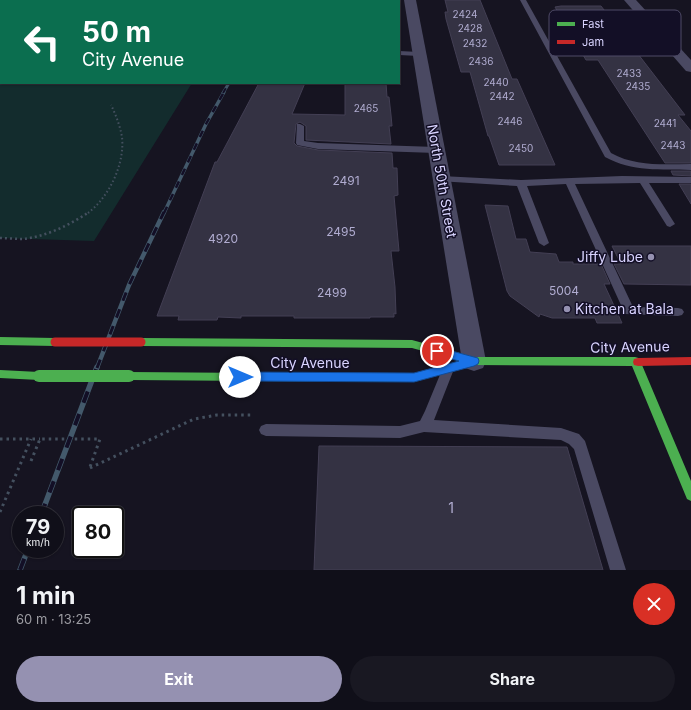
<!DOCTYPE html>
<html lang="en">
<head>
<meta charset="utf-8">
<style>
	:root { --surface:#100f19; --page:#191822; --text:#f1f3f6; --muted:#9c9ca2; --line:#302f38; --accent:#9591b1 }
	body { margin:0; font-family:Inter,sans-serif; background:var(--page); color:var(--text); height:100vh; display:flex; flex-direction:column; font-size:15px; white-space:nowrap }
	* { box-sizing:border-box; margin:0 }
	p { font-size:13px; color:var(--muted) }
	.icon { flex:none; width:22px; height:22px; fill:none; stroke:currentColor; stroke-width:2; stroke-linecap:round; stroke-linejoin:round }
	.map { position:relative; height:570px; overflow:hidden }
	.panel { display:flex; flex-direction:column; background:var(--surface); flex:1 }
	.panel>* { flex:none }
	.top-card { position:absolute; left:0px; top:0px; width:400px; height:84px; box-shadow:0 1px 3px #0004,0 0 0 1px var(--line); background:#0b6e4f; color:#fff; overflow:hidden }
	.speed { position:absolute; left:12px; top:506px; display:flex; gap:8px; font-size:20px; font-weight:700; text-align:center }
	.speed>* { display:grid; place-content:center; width:52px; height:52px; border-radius:50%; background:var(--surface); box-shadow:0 1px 3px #0004,0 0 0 1px var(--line); line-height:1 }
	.speed small { font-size:10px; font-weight:400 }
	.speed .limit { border:2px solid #111; border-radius:6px; background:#fff; color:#111 }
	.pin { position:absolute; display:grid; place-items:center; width:34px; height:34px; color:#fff; margin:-17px; border:2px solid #fff; border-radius:50%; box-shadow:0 1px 4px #0007 }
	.me { position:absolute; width:44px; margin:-22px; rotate:90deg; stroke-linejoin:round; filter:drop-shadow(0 0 3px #0008) }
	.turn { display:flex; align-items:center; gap:14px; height:84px; padding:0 16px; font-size:18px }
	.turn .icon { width:52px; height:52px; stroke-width:2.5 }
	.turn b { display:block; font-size:28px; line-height:34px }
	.round { display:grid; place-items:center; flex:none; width:42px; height:42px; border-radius:21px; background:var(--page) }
	.head { display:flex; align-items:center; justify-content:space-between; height:68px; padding:0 16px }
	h1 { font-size:24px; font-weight:700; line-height:30px }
	.action { display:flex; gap:8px; margin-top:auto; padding:8px 16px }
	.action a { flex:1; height:46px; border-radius:24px; background:var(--accent); color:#fff; font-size:16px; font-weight:700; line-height:46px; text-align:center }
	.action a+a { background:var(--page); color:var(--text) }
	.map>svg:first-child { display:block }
	.green { fill:#132c2d }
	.building { fill:#343243; stroke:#433f54 }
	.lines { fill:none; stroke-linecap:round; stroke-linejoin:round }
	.path-far2 { stroke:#44505f; stroke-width:2; stroke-dasharray:1.5 2.5; stroke-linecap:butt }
	.path-far1 { stroke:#44505f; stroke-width:2.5; stroke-dasharray:2 3; stroke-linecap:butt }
	.path { stroke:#44505f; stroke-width:3; stroke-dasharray:2.5 4; stroke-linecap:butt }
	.lane { fill:#4a4962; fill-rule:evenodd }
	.street { fill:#4a4962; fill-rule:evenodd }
	.fast { fill:#4caf50; fill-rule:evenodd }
	.jam { fill:#c62828; fill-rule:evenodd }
	.rail-far3-casing { stroke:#43596b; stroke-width:3 }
	.rail-far2-casing { stroke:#43596b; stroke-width:3.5 }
	.rail-far1-casing { stroke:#43596b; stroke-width:4.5 }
	.rail-casing { stroke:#43596b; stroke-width:5.5 }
	.rail-far3 { stroke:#130f26; stroke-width:2; stroke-dasharray:5.5; stroke-linecap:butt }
	.rail-far2 { stroke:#130f26; stroke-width:2.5; stroke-dasharray:7; stroke-linecap:butt }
	.rail-far1 { stroke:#130f26; stroke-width:3; stroke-dasharray:9; stroke-linecap:butt }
	.rail { stroke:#130f26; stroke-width:4; stroke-dasharray:12; stroke-linecap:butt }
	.fast-bridge { stroke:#4caf50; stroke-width:12 }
	.jam-bridge { stroke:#c62828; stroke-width:9 }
	.route { fill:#1a73e8; stroke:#114b97 }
	.poi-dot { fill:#9591b1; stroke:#130f26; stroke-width:1.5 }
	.labels { text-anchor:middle; stroke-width:3; stroke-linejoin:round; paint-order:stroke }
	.far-number-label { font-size:10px; fill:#b0acd0 }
	.number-label { font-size:12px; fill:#b0acd0 }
	.street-label { font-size:14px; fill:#d9d4ff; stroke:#130f26 }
	.poi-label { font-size:14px; fill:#d9d4ff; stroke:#130f26; text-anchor:end }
	.near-number-label { font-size:14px; fill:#b0acd0 }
	.key { fill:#130f26; stroke:#4e4a67; stroke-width:1 }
	.key-label { font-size:11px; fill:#d9d4ff }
</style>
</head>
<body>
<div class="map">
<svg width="691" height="570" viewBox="0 0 691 570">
	<rect width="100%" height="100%" fill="#161421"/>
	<!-- green -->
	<path class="green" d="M0,0H260L1,1V83H192L94,241L0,238Z"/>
	<!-- building -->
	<g class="building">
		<path d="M445,0H480L512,79H517L555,165H499L489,136H488L470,72H461L446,19L445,12H448Z"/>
		<path d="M561,6H601L685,115H678L691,131V163H665L598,60H586L555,7Z"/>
		<path d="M259,83H305L292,114L345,115V83H386L387,97H389L391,115L392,126H389L391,144L306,140V126L300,122L296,124L294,143L297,146L318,150L392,153L393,168H397L398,195L394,196L399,251H391L395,287L396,314L394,313V317H370V318H294V316H241V318L218,317L217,320H178L179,316H157L215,162H217Z"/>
		<path d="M671,171H691V176L673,175Z"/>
		<path d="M679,184H691V204Z"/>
		<path d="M485,205L508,206L516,239H526L530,252L556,254L559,262H573V264H601L610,284H604L622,323H597L595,318H552L540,314L539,317L510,296L507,291Z"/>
		<path d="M612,246H691V285L624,284L614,264H621Z"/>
		<path d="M319,446L567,447L603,570H314Z"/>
	</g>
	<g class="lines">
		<!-- path-far2 -->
		<path class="path-far2" d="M88,213C109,197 125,164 122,137C120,126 116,115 111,105"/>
		<!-- path-far1 -->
		<path class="path-far1" d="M0,238C7,238 15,239 22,239C45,237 70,225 89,212"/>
		<!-- path -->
		<g class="path">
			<path d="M0,439H40"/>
			<path d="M31,461L40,439H100L90,467"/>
			<path d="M90,468L194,419L217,415H253"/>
			<path d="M0,512L31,439"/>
		</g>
		<!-- lane -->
		<g class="lane">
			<path d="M520,0H526L611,153C636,167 664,164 691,164V170C661,169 632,172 605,157Z"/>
			<path d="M399,51L419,52L422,54L419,56L399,55Z"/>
			<path d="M297,124H300L304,126V141L318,143L436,147L440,150L436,153L318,149L297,145L296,143Z"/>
			<path d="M441,176L521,180L622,176L691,177V183H649L675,224L670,227L667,226L640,183L575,184L633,307L678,308L682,309L684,312L682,315L678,316L625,314L566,184L527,186L549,243L544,246L539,243L517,186L438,181L436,179Z"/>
			<path d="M448,364L452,365L454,369L434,420L561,428L579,434L585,441L626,570H610L574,449L569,444L561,440L424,432L400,438L266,436L261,434L259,430L261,426L266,424L400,426L420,421L425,411L444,365Z"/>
		</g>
		<!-- street -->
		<g class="street">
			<path d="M404,0H416L486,361L483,368L474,371L465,368L462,361Z"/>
			<path d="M624,0H636L691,60V72L686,71Z"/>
		</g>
		<!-- fast -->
		<g class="fast">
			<path d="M0,337L55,338L58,339L60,342L58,345L55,346L0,345Z"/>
			<path d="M141,338L412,340L474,357H635L642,359L643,362L642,365L691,481V501L687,499L632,366L474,365L414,382L129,380L125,379L124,376L125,373L129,372L414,374L459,361L412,348L141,346L138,345L136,342L138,339Z"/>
			<path d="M0,370L39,372L43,373L44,376L43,379L39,380L0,378Z"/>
		</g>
		<!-- jam -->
		<path class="jam" d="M691,357V365L638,366L634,365L633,362L634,359L638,358Z"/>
		<defs>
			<path id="rail-far3" d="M223,93L229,83"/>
			<path id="rail-far2" d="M164,213L206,124L224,92"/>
			<path id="rail-far1" d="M97,368L129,285L164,212"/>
			<g id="rail">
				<path d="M41,515L97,367"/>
				<path d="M20,570L28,549"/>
			</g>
		</defs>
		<!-- rail-far3 casing -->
		<use href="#rail-far3" class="rail-far3-casing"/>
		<!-- rail-far2 casing -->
		<use href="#rail-far2" class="rail-far2-casing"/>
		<!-- rail-far1 casing -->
		<use href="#rail-far1" class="rail-far1-casing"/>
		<!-- rail casing -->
		<use href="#rail" class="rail-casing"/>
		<!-- rail-far3 -->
		<use href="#rail-far3" class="rail-far3"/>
		<!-- rail-far2 -->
		<use href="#rail-far2" class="rail-far2"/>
		<!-- rail-far1 -->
		<use href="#rail-far1" class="rail-far1"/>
		<!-- rail -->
		<use href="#rail" class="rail"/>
		<!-- fast-bridge -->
		<path class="fast-bridge" d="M39,376H129"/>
		<!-- jam-bridge -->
		<path class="jam-bridge" d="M55,342H141"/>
	</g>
	<!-- route -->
	<path class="route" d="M437,347L474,357L478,358L479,361L478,364L474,366L414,382L240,381L236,380L235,377L236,373L240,372L414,373L459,361L433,354L432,351L433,348Z"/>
	<!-- markers -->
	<g class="poi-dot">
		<circle cx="651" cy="257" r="4"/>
		<circle cx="567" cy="309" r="4"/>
	</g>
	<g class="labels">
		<!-- far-number labels -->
		<g class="far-number-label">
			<text x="465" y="18">2424</text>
			<text x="470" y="32">2428</text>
			<text x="475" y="47">2432</text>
			<text x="481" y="65">2436</text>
			<text x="629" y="77">2433</text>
			<text x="496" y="86">2440</text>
			<text x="638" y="90">2435</text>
			<text x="502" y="100">2442</text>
			<text x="366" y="112">2465</text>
			<text x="510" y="125">2446</text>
			<text x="665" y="127">2441</text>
			<text x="673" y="149">2443</text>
			<text x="521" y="152">2450</text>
		</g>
		<!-- number labels -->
		<g class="number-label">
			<text x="346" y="185">2491</text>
			<text x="341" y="236">2495</text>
			<text x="223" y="243">4920</text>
			<text x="564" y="295">5004</text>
			<text x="332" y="297">2499</text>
		</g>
		<!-- street labels -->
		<g class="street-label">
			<text transform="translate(442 181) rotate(80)" y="5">North 50th Street</text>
			<text transform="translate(630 347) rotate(-1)" y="5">City Avenue</text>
			<text x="310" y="368">City Avenue</text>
		</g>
		<!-- poi labels -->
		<g class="poi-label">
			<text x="643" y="262">Jiffy Lube</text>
			<text x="575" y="314" text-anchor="start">Kitchen at Bala</text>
		</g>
		<!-- near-number labels -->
		<g class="near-number-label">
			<text x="451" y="513">1</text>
		</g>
	</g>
	<!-- legend -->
	<rect x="549" y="10" width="132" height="46" rx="6" class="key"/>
	<rect x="557" y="22" width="18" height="4" fill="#4caf50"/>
	<rect x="557" y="40" width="18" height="4" fill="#c62828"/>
	<g class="key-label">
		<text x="582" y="28">Fast</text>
		<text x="582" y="46">Jam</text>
	</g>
</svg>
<div class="speed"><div>79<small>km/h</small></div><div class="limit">80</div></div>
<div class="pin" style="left:437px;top:351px;background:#d93025"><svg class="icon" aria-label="arrive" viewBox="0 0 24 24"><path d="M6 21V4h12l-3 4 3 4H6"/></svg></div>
<svg class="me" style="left:240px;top:377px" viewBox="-20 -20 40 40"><circle r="19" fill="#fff"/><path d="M0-13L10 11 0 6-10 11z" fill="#1a73e8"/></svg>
<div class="top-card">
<div class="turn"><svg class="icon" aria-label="left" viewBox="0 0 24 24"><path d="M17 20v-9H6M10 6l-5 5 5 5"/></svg><div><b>50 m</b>City Avenue</div></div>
</div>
</div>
<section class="panel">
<div class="head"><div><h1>1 min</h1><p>60 m · 13:25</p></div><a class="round" style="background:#d93025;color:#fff"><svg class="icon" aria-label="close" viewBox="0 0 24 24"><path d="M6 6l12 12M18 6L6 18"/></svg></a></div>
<div class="action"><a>Exit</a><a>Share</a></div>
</section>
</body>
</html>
